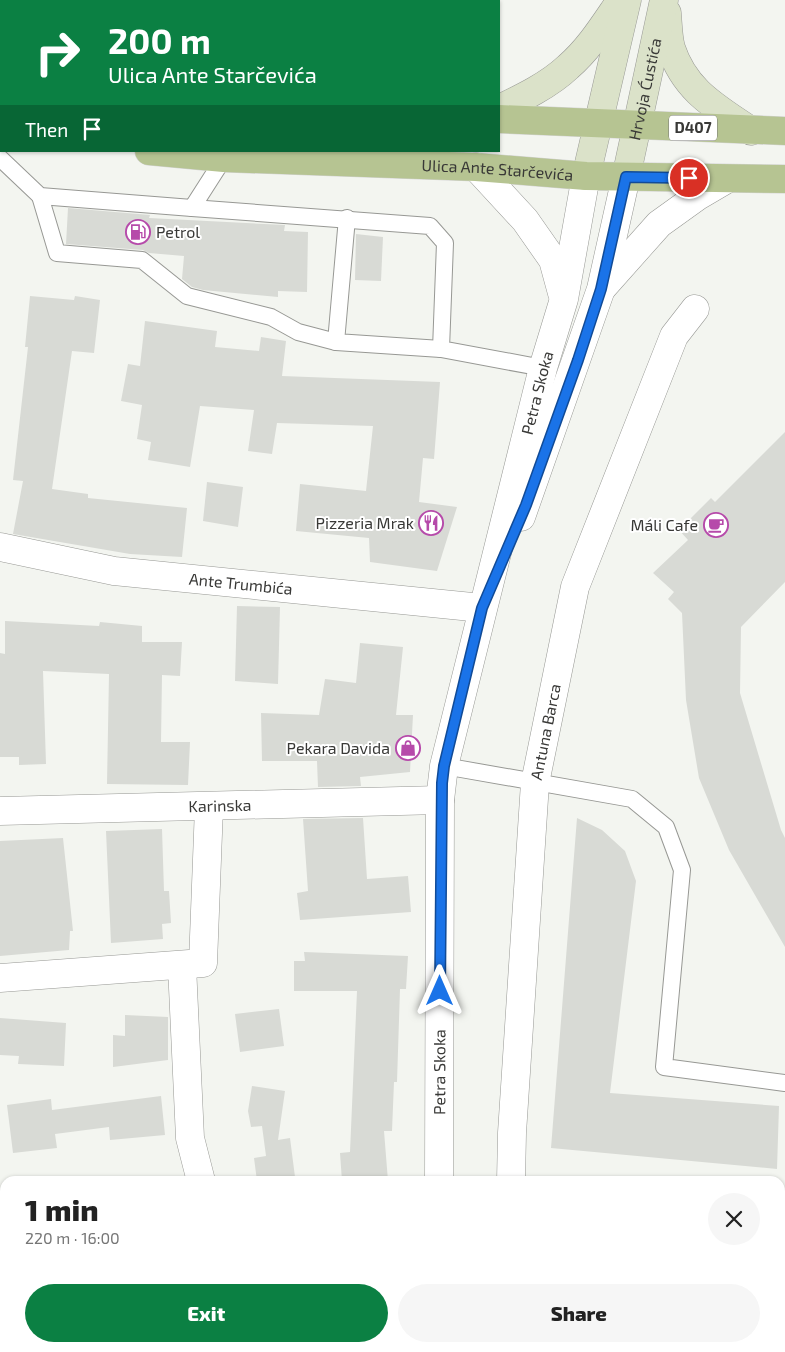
<!DOCTYPE html>
<html lang="en">
<head>
<meta charset="utf-8">
<style>
	:root { --surface:#fff; --page:#f6f6f6; --text:#222; --muted:#767676; --accent:#0b8043 }
	body { margin:0; font-family:"Exo 2",sans-serif; background:var(--page); color:var(--text); height:100vh; display:flex; flex-direction:column; font-size:19px; white-space:nowrap }
	* { box-sizing:border-box; margin:0 }
	p { font-size:16px; color:var(--muted) }
	.icon { flex:none; width:28px; height:28px; fill:none; stroke:currentColor; stroke-width:2; stroke-linecap:round; stroke-linejoin:round }
	.map { position:relative; flex:1; overflow:hidden }
	.sheet { position:absolute; left:0px; top:1176px; width:785px; height:176px; display:flex; flex-direction:column; background:var(--surface); border-radius:15px 15px 0 0; box-shadow:0 1px 4px #0004 }
	.sheet>* { flex:none }
	.guide { position:absolute; left:0px; top:0px; width:500px; height:152px; box-shadow:0 1px 4px #0004; background:#0b8043; color:#fff; overflow:hidden }
	.pin { position:absolute; display:grid; place-items:center; width:42px; height:42px; color:#fff; margin:-21px; border:2px solid #fff; border-radius:50%; box-shadow:0 1px 5px #0007 }
	.me { position:absolute; width:55px; margin:-28px; rotate:0deg; stroke-linejoin:round; filter:drop-shadow(0 0 4px #0008) }
	.turn { display:flex; align-items:center; gap:18px; height:105px; padding:0 25px; font-size:22px }
	.turn .icon { width:65px; height:65px; stroke-width:2.5 }
	.turn b { display:block; font-size:35px; line-height:42px }
	.then { display:flex; align-items:center; height:48px; padding:0 25px; background:#0003; gap:10px; font-size:19px }
	.round { display:grid; place-items:center; flex:none; width:52px; height:52px; border-radius:26px; background:var(--page) }
	.head { display:flex; align-items:center; justify-content:space-between; height:85px; padding:0 25px }
	h1 { font-size:30px; font-weight:800; line-height:38px }
	.action { display:flex; gap:10px; margin-top:auto; padding:10px 25px }
	.action a { flex:1; height:58px; border-radius:30px; background:var(--accent); color:#fff; font-size:20px; font-weight:800; line-height:58px; text-align:center }
	.action a+a { background:var(--page); color:var(--text) }
	.map>svg:first-child { display:block }
	.building { fill:#d8dad5 }
	.lines { fill:none; stroke-linecap:round; stroke-linejoin:round }
	.lane-casing { stroke:#979894; stroke-width:18 }
	.street-casing { stroke:#979894; stroke-width:29 }
	.secondary-casing { stroke:#979894; stroke-width:29 }
	.primary-casing { stroke:#d3d3d3; stroke-width:29 }
	.lane { stroke:#fff; stroke-width:16 }
	.street { stroke:#fff; stroke-width:28 }
	.secondary { stroke:#dbe2c9; stroke-width:28 }
	.primary { stroke:#b6c492; stroke-width:28 }
	.route-casing { stroke:#114b97; stroke-width:12 }
	.route { stroke:#1a73e8; stroke-width:9 }
	.labels { text-anchor:middle; stroke-width:4; stroke-linejoin:round; paint-order:stroke }
	.shield { fill:#fff; stroke:#747473; stroke-width:1 }
	.shield-label { font-size:15px; font-weight:bold; fill:#393937 }
	.street-label { font-size:16px; fill:#393937; stroke:#fff }
	.poi-label { font-size:16px; fill:#393937; stroke:#fff; text-anchor:end }
</style>
</head>
<body>
<div class="map">
<svg width="785" height="1352" viewBox="0 0 785 1352">
	<rect width="100%" height="100%" fill="#f3f5f0"/>
	<!-- building -->
	<g class="building">
		<path d="M68,208L150,215L149,218L285,225L284,231L308,232L307,292L278,291V297L203,290L192,287L182,279L184,256L149,253L143,250L66,244Z"/>
		<path d="M356,234L383,237L381,281L355,280Z"/>
		<path d="M30,296L74,300L75,296L100,300L94,353L72,351L52,489L88,494V498L187,508L182,557L130,554L13,534L23,481L13,480L28,347H25Z"/>
		<path d="M145,321L217,331L215,347L259,351L261,337L286,341L282,376L440,382L434,459L423,458L419,502L457,507L437,571L370,562L369,538L296,531L300,484L366,491L373,426L277,423L272,454L248,451L254,410L200,406L190,467L148,460L151,442L137,439L142,405L121,401L128,364L140,366Z"/>
		<path d="M785,432V582L741,627L740,693L781,830L785,838V947L729,850L699,778L686,700L682,613L668,599L674,592L653,573L688,540L679,530L711,498L715,502Z"/>
		<path d="M207,482L243,487L238,527L203,521Z"/>
		<path d="M237,606L280,607L278,684L235,681Z"/>
		<path d="M5,621L99,626L100,622L142,626V642H182L180,676L162,675L161,742H190L188,785L107,784L109,674L43,671L46,764L19,765V757H0V653L5,654Z"/>
		<path d="M360,643L403,647L396,715H413L410,772L360,777L361,786L318,787L317,761H262L261,713L319,715L325,679L356,683Z"/>
		<path d="M363,818L367,879L408,876L411,912L300,920L297,893L308,891L303,819Z"/>
		<path d="M577,818L602,830L625,851L636,881L610,1093L779,1106L777,1169L551,1148Z"/>
		<path d="M162,829L164,891H169L171,923L162,924L163,939L111,943L106,831Z"/>
		<path d="M63,838L73,931H70L69,950L0,956V841Z"/>
		<path d="M304,952L408,956L406,989H400L397,1082H394L392,1131H384L388,1181H342L340,1153L350,1152L357,991H294V961H305Z"/>
		<path d="M279,1009L284,1046L240,1052L235,1014Z"/>
		<path d="M125,1015L168,1017V1060L113,1067V1035L125,1036Z"/>
		<path d="M0,1018L66,1023L64,1066L18,1064L19,1056L0,1055Z"/>
		<path d="M252,1086L285,1091L278,1140L290,1138L295,1177L257,1181L254,1158L266,1156L262,1126L251,1127L248,1111Z"/>
		<path d="M161,1096L165,1135L110,1140L109,1127L55,1134L57,1148L13,1153L7,1105L51,1099L52,1110Z"/>
	</g>
	<g class="lines">
		<defs>
			<g id="lane">
				<path d="M0,158L40,196L192,208L224,158"/>
				<path d="M40,196L57,253L142,260L187,296L271,317L298,332L336,342"/>
				<path d="M192,208L430,226L445,243L441,349L543,368"/>
				<path d="M347,218L336,342L441,349"/>
				<path d="M444,766L632,799L666,827L682,870L664,1067L785,1083"/>
			</g>
			<g id="street">
				<path d="M476,167L525,220L553,260L562,293"/>
				<path d="M602,288L659,224L698,196L727,179"/>
				<path d="M521,517L601,289L626,177"/>
				<path id="s1" d="M0,547L114,571L482,608"/>
				<path id="s2" d="M0,811L440,800"/>
				<path d="M182,966L190,1138L201,1181"/>
				<path d="M0,978L203,963L209,807"/>
				<path id="s3" d="M439,1181L440,800L444,766L543,368L564,299L586,176"/>
				<path id="s4" d="M511,1181L512,1133L535,783L575,587L674,336L695,309"/>
				<path d="M780,1220H785"/>
				<path d="M457,1348V1352"/>
				<path d="M230,1352L231,1348"/>
			</g>
			<g id="secondary">
				<path d="M667,13C668,24 668,37 671,48C685,91 716,107 751,131"/>
				<path d="M499,109C522,98 549,85 568,67C590,48 605,23 621,0"/>
				<path d="M586,176L627,0"/>
				<path id="s5" d="M626,177L664,0"/>
			</g>
			<g id="primary">
				<path d="M0,79H1"/>
				<path d="M499,119L785,131"/>
				<path d="M0,138H1"/>
				<path id="s6" d="M149,151L224,158L476,167L586,176L785,179"/>
			</g>
		</defs>
		<!-- lane casing -->
		<use href="#lane" class="lane-casing"/>
		<!-- street casing -->
		<use href="#street" class="street-casing"/>
		<!-- secondary casing -->
		<use href="#secondary" class="secondary-casing"/>
		<!-- primary casing -->
		<use href="#primary" class="primary-casing"/>
		<!-- lane -->
		<use href="#lane" class="lane"/>
		<!-- street -->
		<use href="#street" class="street"/>
		<!-- secondary -->
		<use href="#secondary" class="secondary"/>
		<!-- primary -->
		<use href="#primary" class="primary"/>
	</g>
	<g class="lines">
		<defs>
			<path id="route" d="M440,991L442,783L444,766L482,608L526,505L578,360L601,289L626,177L689,178"/>
		</defs>
		<!-- route casing -->
		<use href="#route" class="route-casing"/>
		<!-- route -->
		<use href="#route" class="route"/>
	</g>
	<!-- icons -->
	<defs>
		<symbol id="fuel-ring" viewBox="-11 -11 22 22"><circle r="9.5" fill="#fff" stroke="#b64aaa" stroke-width="1.5"/><path d="M-5.5-6h7V0h2V4h1.3V-2.5L3-4.5l.8-.8L6-3V5H2.5V1h-1V6h-7ZM-4.2-4.7v3.2H.2V-4.7Z" fill="#b64aaa"/></symbol>
		<symbol id="restaurant-ring" viewBox="-11 -11 22 22"><circle r="9.5" fill="#fff" stroke="#b64aaa" stroke-width="1.5"/><path d="M-5-6h1v4h1v-4h1v4h1v-4h1v5L-1.5 .5V6h-2V.5L-5-1ZM5-6V6H3V1.5H1.5Q1.5-4 5-6Z" fill="#b64aaa"/></symbol>
		<symbol id="cafe-ring" viewBox="-11 -11 22 22"><circle r="9.5" fill="#fff" stroke="#b64aaa" stroke-width="1.5"/><path d="M-5.5-4.5H6V0H3Q3 3.5 0 3.5H-2.5Q-5.5 3.5-5.5 0ZM3-3.2v2h1.7v-2ZM-6 4.5H4V6H-6Z" fill="#b64aaa"/></symbol>
		<symbol id="shop-ring" viewBox="-11 -11 22 22"><circle r="9.5" fill="#fff" stroke="#b64aaa" stroke-width="1.5"/><path d="M-5-2.5h2.3a2.7 3.5 0 0 1 5.4 0H5L5.5 6h-11ZM-1.5-2.5h3a1.5 2.3 0 0 0-3 0Z" fill="#b64aaa"/></symbol>
	</defs>
	<g fill-rule="evenodd">
		<use href="#fuel-ring" x="124" y="218" width="28" height="28"/>
		<use href="#restaurant-ring" x="417" y="509" width="28" height="28"/>
		<use href="#cafe-ring" x="702" y="511" width="28" height="28"/>
		<use href="#shop-ring" x="394" y="734" width="28" height="28"/>
	</g>
	<g class="labels">
		<!-- shield labels -->
		<rect class="shield" x="669" y="115.5" width="48" height="25" rx="4"/>
		<g class="shield-label">
			<text x="693" y="133">D407</text>
		</g>
		<!-- street labels -->
		<g class="street-label">
			<text dy="6" stroke="none"><textPath href="#s5" startOffset="90">Hrvoja Ćustića</textPath></text>
			<text dy="6" stroke="none"><textPath href="#s6" startOffset="349">Ulica Ante Starčevića</textPath></text>
			<text dy="6" stroke="none"><textPath href="#s3" startOffset="800">Petra Skoka</textPath></text>
			<text dy="6" stroke="none"><textPath href="#s1" startOffset="244">Ante Trumbića</textPath></text>
			<text dy="6" stroke="none"><textPath href="#s4" startOffset="451">Antuna Barca</textPath></text>
			<text dy="6" stroke="none"><textPath href="#s2" startOffset="220">Karinska</textPath></text>
			<text dy="6" stroke="none"><textPath href="#s3" startOffset="109">Petra Skoka</textPath></text>
		</g>
		<!-- poi labels -->
		<g class="poi-label">
			<text x="156" y="238" text-anchor="start">Petrol</text>
			<text x="414" y="529">Pizzeria Mrak</text>
			<text x="698" y="531">Máli Cafe</text>
			<text x="390" y="754">Pekara Davida</text>
		</g>
	</g>
</svg>
<div class="pin" style="left:689px;top:178px;background:#d93025"><svg class="icon" aria-label="arrive" viewBox="0 0 24 24"><path d="M6 21V4h12l-3 4 3 4H6"/></svg></div>
<svg class="me" style="left:440px;top:991px" viewBox="-20 -20 40 40"><path d="M0-17L14 15 0 8-14 15z" fill="#1a73e8" stroke="#fff" stroke-width="4"/></svg>
<div class="guide">
<div class="turn"><svg class="icon" aria-label="right" viewBox="0 0 24 24"><path d="M7 20v-9h11M14 6l5 5-5 5"/></svg><div><b>200 m</b>Ulica Ante Starčevića</div></div>
<div class="then">Then<svg class="icon" aria-label="arrive" viewBox="0 0 24 24"><path d="M6 21V4h12l-3 4 3 4H6"/></svg></div>
</div>
<section class="sheet">
<div class="head"><div><h1>1 min</h1><p>220 m · 16:00</p></div><a class="round"><svg class="icon" aria-label="close" viewBox="0 0 24 24"><path d="M6 6l12 12M18 6L6 18"/></svg></a></div>
<div class="action"><a>Exit</a><a>Share</a></div>
</section>
</div>
</body>
</html>
